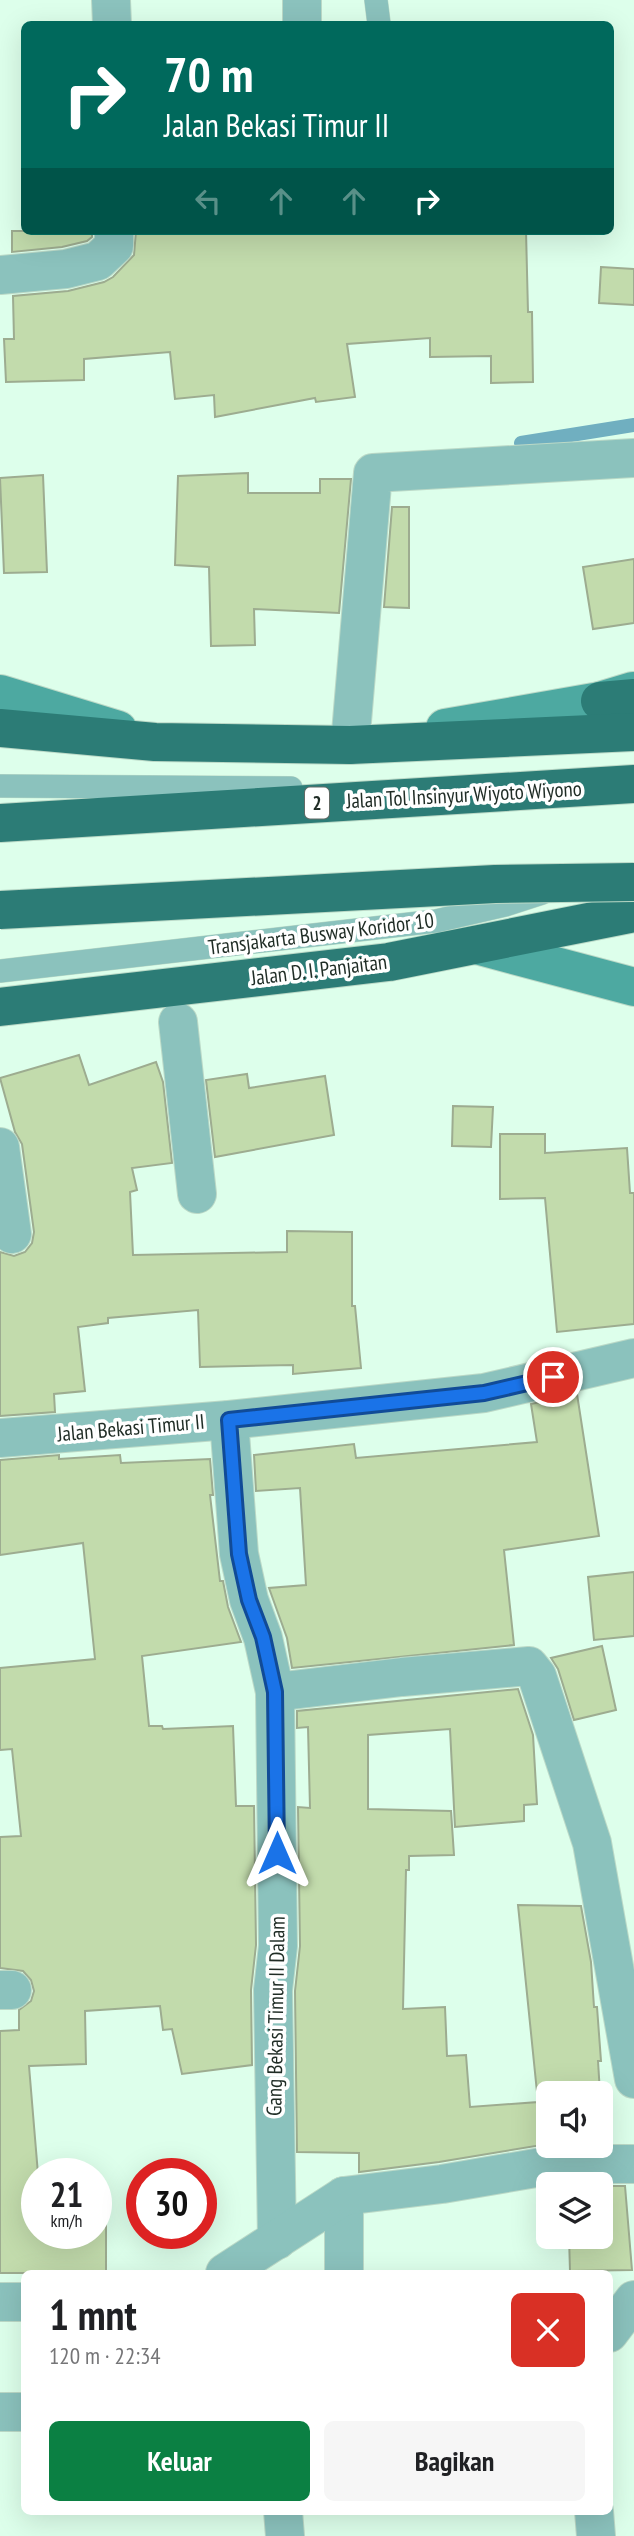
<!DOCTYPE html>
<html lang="id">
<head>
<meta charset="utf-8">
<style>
	:root { --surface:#fff; --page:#f6f6f6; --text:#202124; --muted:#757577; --accent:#0b8043 }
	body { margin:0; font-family:"PT Sans Narrow",sans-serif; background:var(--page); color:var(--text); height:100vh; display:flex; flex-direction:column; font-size:26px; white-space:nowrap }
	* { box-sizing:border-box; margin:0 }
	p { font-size:23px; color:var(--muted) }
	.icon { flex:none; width:38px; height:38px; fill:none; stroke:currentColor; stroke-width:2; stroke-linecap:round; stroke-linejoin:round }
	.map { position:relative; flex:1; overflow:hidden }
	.sheet { position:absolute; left:21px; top:2270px; width:592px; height:245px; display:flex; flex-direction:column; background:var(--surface); border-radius:10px; box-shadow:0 7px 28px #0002 }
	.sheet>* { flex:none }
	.hud { position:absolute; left:21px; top:21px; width:593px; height:214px; border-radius:10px; box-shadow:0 7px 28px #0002; background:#00695c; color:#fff; overflow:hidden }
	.fabs { position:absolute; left:536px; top:2081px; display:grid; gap:14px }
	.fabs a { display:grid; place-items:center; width:77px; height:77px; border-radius:10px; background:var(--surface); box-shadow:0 7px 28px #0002; font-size:35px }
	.speed { position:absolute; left:21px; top:2158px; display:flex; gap:14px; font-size:35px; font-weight:700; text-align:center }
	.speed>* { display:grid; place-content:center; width:91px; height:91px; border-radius:50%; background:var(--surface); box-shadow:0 7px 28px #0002; line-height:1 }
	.speed small { font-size:18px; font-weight:400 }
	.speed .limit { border:10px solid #d22; background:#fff; color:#111 }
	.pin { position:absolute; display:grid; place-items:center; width:60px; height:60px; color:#fff; margin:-30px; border:4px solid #fff; border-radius:50%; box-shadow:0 2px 7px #0007 }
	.me { position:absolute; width:77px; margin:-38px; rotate:0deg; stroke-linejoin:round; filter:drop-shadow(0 0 5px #0008) }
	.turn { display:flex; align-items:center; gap:24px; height:147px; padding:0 28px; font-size:32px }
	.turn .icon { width:91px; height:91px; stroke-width:2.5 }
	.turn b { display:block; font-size:49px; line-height:60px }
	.lanes { display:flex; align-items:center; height:66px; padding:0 28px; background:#0003; justify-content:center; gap:35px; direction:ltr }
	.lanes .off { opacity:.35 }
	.round { display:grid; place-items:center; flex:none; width:74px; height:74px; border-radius:10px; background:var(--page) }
	.overview { display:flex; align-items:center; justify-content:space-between; height:119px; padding:0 28px }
	h1 { font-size:42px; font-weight:600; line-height:52px }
	.action { display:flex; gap:14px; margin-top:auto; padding:14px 28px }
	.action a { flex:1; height:80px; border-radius:10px; background:var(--accent); color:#fff; font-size:28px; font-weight:600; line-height:80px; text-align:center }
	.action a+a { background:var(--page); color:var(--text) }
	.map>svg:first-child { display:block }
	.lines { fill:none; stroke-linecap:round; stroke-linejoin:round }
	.stream { stroke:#70afc0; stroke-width:14 }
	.building { fill:#c2dbac; stroke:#9dac90; stroke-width:2 }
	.lane-casing { stroke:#bbd9c7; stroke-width:24 }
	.street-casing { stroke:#bbd9c7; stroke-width:40 }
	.secondary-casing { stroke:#bbd9c7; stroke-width:40 }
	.highway-casing { stroke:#bbd9c7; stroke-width:40 }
	.lane { stroke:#8bc2bd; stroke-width:23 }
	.street { stroke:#8bc2bd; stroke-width:38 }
	.secondary { stroke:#4da9a1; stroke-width:38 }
	.highway { stroke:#2c7c76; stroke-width:38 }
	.highway-bridge-casing { stroke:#bbd9c7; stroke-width:40; stroke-linecap:butt }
	.highway-bridge { stroke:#2c7c76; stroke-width:38 }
	.route-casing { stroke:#114b97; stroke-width:18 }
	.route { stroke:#1a73e8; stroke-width:12 }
	.labels { text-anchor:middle; stroke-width:7; stroke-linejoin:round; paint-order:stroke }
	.shield { fill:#fff; stroke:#626b66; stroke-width:2 }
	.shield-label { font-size:19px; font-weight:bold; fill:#1f2c25 }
	.street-label { font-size:21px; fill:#1f2c25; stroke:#fff }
</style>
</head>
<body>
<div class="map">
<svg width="634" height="2536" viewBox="0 0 634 2536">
	<rect width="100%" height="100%" fill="#ddffeb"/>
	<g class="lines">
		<!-- stream -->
		<path class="stream" d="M521,443L634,425"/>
	</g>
	<!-- building -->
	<g class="building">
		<path d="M12,231H92V237L87,241L62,247L12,252Z"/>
		<path d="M136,231H526L528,312H532L533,382L491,383V356L430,357V338L347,344L355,397L316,402L315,398L215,417L214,395L175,399L170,352L84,359V380L6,382L4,339H14L13,296L68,291L104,282L113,277L134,255Z"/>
		<path d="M601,267L634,269V305L599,303Z"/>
		<path d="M248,473V493H320V479H351L339,613L254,609L255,645L211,646L209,567L175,565L178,476Z"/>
		<path d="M43,475L47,572L4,573L0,478Z"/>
		<path d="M392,507H409V608L384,607Z"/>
		<path d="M634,559V623L593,629L583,567Z"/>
		<path d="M79,1055L89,1085L156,1062L163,1082L172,1163L132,1168L137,1190L130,1192L133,1255L287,1252V1231L352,1232V1306H355L361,1368L293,1374V1365L200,1367L198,1310L108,1318V1323L78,1327L85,1391L54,1394L55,1412L0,1416V1252L14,1256L25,1252L32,1243L34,1232L22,1144L15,1132L0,1078Z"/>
		<path d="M247,1074L249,1088L325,1076L334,1135L215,1157L206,1080Z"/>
		<path d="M453,1106L493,1107L491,1147L452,1146Z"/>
		<path d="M500,1134H545V1153L627,1148L630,1193H634V1324L557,1332L545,1198L500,1199Z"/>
		<path d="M577,1394L599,1536L504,1550L514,1645L292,1668L287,1638L269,1588L306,1585L300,1488L256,1491L254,1455L354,1444L356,1458L537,1442L531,1404Z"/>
		<path d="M59,1455V1459L120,1455L121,1463L210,1459L213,1495H210L220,1581H223L228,1607L241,1642L142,1656L149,1726H162L163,1729L233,1726L236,1806H254L256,1945L251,1990L252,2065L182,2074L172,2029L163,2030L160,2006L85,2011L86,2064L29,2066L38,2174L37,2233H96V2219H106V2273H0V2031L19,2030V2010L31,2001L34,1991L31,1980L23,1971L0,1968V1837L21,1836L12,1749L0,1750V1668L95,1659L83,1543L0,1555V1460Z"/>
		<path d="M634,1572V1636L594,1640L588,1577Z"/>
		<path d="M602,1646L616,1710L574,1720L558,1669L551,1658Z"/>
		<path d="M518,1689L533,1735L537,1804L524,1805V1821L455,1827L450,1729L368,1735V1809L451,1811L454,1855L409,1856V1870H406L403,2009L445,2007L447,2056L466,2055L470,2107L538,2102L518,1905L581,1906L591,1962L594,2007H597L601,2061H598L600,2093H548V2144L439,2162L359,2172V2153L297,2152L295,1991L300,1946L298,1807L310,1808L308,1727L297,1728V1711Z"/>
		<path d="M600,2186H625L632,2270L570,2271L569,2236H600Z"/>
	</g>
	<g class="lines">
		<defs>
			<g id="lane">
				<path d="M376,0L379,24"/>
				<path d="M0,786L291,788"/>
				<path d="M0,971L436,921L505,905L542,893"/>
			</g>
			<g id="street">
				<path d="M111,0L112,24"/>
				<path d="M302,24V0"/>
				<path d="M0,275L66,269L98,261L114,246V231"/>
				<path d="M350,745L373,473L634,458"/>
				<path d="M178,1022L197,1194"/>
				<path d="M0,1147L12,1234"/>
				<path d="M229,1420L239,1554L249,1600L263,1638L275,1692L278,1946L273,1990L277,2240"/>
				<path d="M0,1438L229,1420L484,1393L634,1358"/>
				<path d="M275,1692L402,1677L529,1666L537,1676L592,1843L634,2079"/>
				<path d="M0,1990H12"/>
				<path d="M344,2196V2273"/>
				<path d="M225,2273L344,2196L442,2184L559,2164H634"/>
				<path d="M0,2302H24"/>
				<path d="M609,2333L634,2300"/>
				<path d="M0,2412H24"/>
				<path d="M283,2511L285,2536"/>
				<path d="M594,2511L596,2536"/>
			</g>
			<g id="secondary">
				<path d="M0,694L118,730"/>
				<path d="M445,728L600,701L633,691"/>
				<path d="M476,945L634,987"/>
			</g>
			<g id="highway">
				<path d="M600,701L634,698"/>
				<path d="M0,728L155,742L350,745L634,732"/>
				<path d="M0,823L634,784"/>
				<path d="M0,1007L389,962L634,913"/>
			</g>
		</defs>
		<!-- lane casing -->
		<use href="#lane" class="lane-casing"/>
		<!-- street casing -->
		<use href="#street" class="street-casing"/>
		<!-- secondary casing -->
		<use href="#secondary" class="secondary-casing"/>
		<!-- highway casing -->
		<use href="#highway" class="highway-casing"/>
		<!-- lane -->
		<use href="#lane" class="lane"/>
		<!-- street -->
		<use href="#street" class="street"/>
		<!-- secondary -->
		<use href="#secondary" class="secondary"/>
		<!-- highway -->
		<use href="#highway" class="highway"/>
		<defs>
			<path id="highway-bridge" d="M0,910L495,884L634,882"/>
		</defs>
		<!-- highway-bridge casing -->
		<use href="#highway-bridge" class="highway-bridge-casing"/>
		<!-- highway-bridge -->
		<use href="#highway-bridge" class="highway-bridge"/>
	</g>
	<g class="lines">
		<defs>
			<path id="route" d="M277,1853L275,1692L263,1637L249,1600L239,1554L229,1420L484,1393L553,1377"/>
		</defs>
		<!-- route casing -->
		<use href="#route" class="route-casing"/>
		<!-- route -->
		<use href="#route" class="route"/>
	</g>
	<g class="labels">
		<!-- shield labels -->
		<rect class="shield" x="305" y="787.5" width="24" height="31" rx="5"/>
		<g class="shield-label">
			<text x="317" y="810">2</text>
		</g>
		<!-- street labels -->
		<g class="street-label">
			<text transform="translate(464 795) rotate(-3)" y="7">Jalan Tol Insinyur Wiyoto Wiyono</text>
			<text transform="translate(321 934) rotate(-7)" y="7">Transjakarta Busway Koridor 10</text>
			<text transform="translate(319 970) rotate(-7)" y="7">Jalan D. I. Panjaitan</text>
			<text transform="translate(131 1428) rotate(-5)" y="7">Jalan Bekasi Timur II</text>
			<text transform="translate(276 2016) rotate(-89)" y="7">Gang Bekasi Timur II Dalam</text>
		</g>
	</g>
</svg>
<div class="fabs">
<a><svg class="icon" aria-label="sound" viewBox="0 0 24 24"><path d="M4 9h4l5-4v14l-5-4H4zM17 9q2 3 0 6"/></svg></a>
<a><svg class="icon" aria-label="layers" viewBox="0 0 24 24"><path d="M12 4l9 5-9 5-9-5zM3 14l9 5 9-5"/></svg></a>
</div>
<div class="speed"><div>21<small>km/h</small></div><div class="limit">30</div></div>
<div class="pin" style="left:553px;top:1377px;background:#d93025"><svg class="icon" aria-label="arrive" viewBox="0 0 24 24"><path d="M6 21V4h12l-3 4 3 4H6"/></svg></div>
<svg class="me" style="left:277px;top:1853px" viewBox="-20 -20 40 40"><path d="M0-17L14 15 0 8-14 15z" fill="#1a73e8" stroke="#fff" stroke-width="4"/></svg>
<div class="hud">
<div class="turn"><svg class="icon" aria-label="right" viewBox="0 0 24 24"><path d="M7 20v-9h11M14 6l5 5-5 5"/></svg><div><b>70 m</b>Jalan Bekasi Timur II</div></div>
<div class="lanes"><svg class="icon off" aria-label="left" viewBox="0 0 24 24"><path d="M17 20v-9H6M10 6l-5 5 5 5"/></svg><svg class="icon off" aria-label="ahead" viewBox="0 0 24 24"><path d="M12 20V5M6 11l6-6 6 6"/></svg><svg class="icon off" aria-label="ahead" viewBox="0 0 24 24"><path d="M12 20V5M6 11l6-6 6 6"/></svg><svg class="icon" aria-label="right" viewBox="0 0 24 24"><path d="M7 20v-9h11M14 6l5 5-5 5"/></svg></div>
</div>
<section class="sheet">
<div class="overview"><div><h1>1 mnt</h1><p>120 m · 22:34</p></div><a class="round" style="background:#d93025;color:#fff"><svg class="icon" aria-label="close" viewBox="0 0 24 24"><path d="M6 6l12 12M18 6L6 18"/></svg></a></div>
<div class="action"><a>Keluar</a><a>Bagikan</a></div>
</section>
</div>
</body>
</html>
